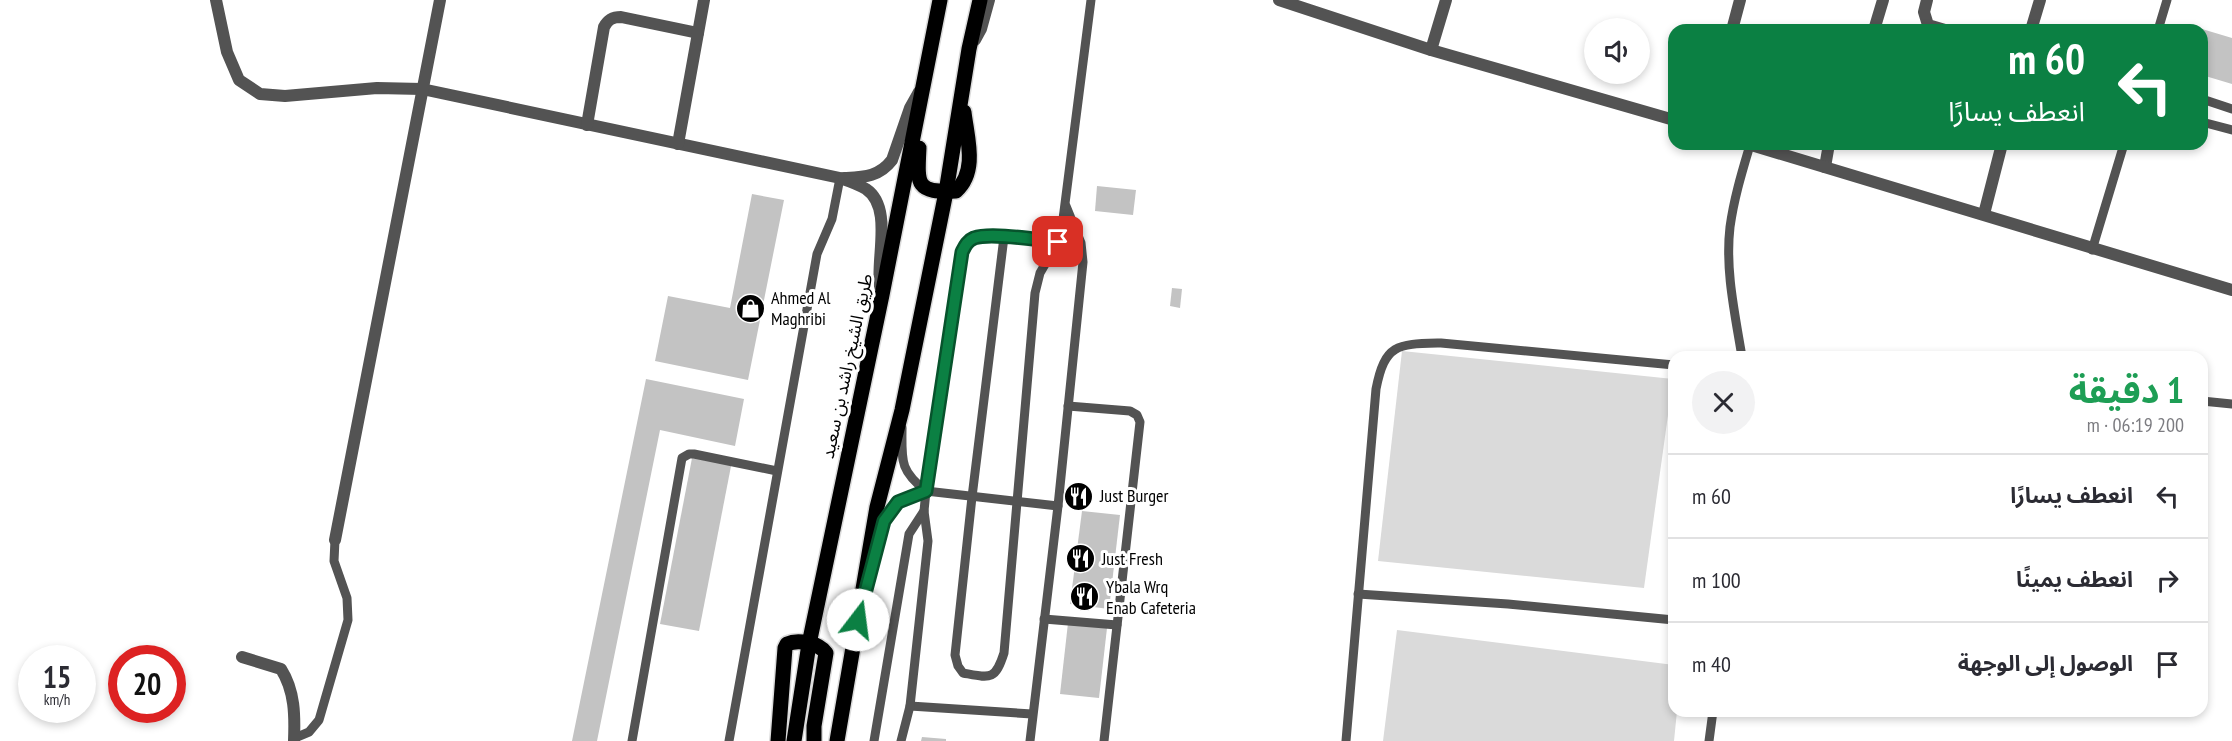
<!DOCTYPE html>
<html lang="ar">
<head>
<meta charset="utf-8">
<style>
	:root { --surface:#fff; --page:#f2f2f3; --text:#2b2b33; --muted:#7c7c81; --line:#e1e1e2 }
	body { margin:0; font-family:"PT Sans Narrow","Noto Sans Arabic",sans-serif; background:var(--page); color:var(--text); direction:rtl; height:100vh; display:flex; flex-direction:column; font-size:22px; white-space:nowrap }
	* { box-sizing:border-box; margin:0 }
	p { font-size:20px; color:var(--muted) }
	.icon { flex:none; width:33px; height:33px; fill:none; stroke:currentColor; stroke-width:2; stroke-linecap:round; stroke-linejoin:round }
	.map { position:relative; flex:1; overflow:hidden; direction:ltr }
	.drawer { position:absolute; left:1668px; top:351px; width:540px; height:366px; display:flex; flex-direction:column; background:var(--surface); border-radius:18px; box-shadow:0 3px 9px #0003; direction:rtl }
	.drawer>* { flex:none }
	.guide { position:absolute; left:1668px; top:24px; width:540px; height:126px; border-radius:18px; box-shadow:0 3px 9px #0003; direction:rtl; background:#0b8043; color:#fff; overflow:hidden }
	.fabs { position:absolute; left:1584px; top:18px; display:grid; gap:12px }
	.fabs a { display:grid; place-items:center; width:66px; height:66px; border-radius:50%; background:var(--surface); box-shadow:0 3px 9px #0003; font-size:30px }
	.speed { position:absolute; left:18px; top:645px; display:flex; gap:12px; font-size:30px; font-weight:700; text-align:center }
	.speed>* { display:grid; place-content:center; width:78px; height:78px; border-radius:50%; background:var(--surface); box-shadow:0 3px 9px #0003; line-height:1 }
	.speed small { font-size:15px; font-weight:400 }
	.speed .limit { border:9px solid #d22; background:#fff; color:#111 }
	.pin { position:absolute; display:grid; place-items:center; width:51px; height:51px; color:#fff; margin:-26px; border-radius:12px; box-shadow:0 3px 9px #0006 }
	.me { position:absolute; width:66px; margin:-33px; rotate:15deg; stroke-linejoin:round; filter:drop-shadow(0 0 4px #0008) }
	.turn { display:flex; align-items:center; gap:21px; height:126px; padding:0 24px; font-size:27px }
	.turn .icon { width:78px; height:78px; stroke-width:2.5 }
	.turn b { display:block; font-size:42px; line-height:51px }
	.round { display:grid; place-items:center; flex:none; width:63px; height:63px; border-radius:32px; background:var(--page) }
	.headline { display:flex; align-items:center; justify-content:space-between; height:102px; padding:0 24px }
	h1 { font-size:36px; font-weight:700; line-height:45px; color:#1e9e55 }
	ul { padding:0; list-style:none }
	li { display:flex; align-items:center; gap:18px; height:84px; padding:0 24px; border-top:2px solid var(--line) }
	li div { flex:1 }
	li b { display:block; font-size:22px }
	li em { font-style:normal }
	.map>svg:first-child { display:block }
	.green { fill:#dadada }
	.building { fill:#c3c3c3 }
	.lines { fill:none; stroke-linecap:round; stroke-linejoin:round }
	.primary-casing { stroke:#dbdbdb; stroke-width:18 }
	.service { stroke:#535353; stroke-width:9 }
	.minor { stroke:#535353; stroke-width:12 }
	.tertiary { stroke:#535353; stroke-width:12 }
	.primary { stroke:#000; stroke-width:15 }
	.route-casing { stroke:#07532c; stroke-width:15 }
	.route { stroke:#0b8043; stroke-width:10 }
	.labels { text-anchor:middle; stroke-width:6; stroke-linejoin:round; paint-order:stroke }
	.poi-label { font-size:18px; fill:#000; stroke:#fff; text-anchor:start }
	.street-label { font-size:18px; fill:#000; stroke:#fff }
</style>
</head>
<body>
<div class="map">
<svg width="2232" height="741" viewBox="0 0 2232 741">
	<rect width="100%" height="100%" fill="#fff"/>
	<!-- green -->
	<g class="green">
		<path d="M1402,351L1673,379L1644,588L1378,561Z"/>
		<path d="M1397,630L1674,665V711H1677L1674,741H1383Z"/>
	</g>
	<!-- building -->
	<g class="building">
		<path d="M2192,26L2232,38V84L2202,75V30H2190Z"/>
		<path d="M1097,186L1136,190L1133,215L1095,211Z"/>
		<path d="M752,194L784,200L748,380L655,361L668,296L730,308Z"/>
		<path d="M1172,288L1182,289L1180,308L1170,306Z"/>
		<path d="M646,379L744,399L735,446L660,430L597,741H572Z"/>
		<path d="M693,453L732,461L699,631L660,624Z"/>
		<path d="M1082,511L1120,515L1109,609L1070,604Z"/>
		<path d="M1068,623L1107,628L1099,698L1060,694Z"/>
		<path d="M922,737L946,739V741H921Z"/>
	</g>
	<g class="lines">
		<defs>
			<g id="primary">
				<path d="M919,148C917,185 916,193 956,191C978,171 967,138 964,112"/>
				<path d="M778,741L785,648L787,644C798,639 819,643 826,653L814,726V741"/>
				<path d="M794,741L809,644L882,295L940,0"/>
				<path d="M837,741L877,507L902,410L946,192L969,49L980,0"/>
			</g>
		</defs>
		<!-- primary casing -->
		<use href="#primary" class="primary-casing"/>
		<!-- service -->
		<g class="service">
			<path d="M2158,30L2167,0"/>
			<path d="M2202,99L2232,109"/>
			<path d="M2202,122L2232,130"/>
			<path d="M1004,237L972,497L955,655L958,666L963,673C990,678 995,681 1004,653L1035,293L1040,273L1058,242L1062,227L1091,0"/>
			<path d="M2092,250L2124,144"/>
			<path d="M1742,357C1735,314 1725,270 1730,227C1734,198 1742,172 1750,145"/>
			<path d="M2202,401L2232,404"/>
			<path d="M1068,406L1130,411L1137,415L1140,422L1104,741"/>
			<path d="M902,428C902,460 899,470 926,491"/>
			<path d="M876,551L884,521L891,509L898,502L926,491L1058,506"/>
			<path d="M1358,594L1508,604L1674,620"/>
			<path d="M1044,619L1117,625"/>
			<path d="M910,706L1032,714"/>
			<path d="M295,738L309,732L319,720L348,620L347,598L334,561L335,540"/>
			<path d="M632,741L682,458L689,454H694L777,471"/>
			<path d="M729,741L817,254L832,219L840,178"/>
			<path d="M874,741L909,534L924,511"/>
			<path d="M901,741L910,706L928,541L924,511L926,491L962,252C965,246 967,242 974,239C989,232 1039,240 1058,242"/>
			<path d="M1030,741L1058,506L1083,262L1081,243L1066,206"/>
			<path d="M1346,741L1376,389C1385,343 1398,344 1441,343L1674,365"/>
			<path d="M1709,741L1713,711"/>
		</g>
		<!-- minor -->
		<g class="minor">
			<path d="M216,0L227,52L239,80L260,94L285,96L377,88L422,89L840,178C849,181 858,184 866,189C893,207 876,258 880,286"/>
			<path d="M1927,0L1924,12L1928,25L1945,30"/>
			<path d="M1732,30L1740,0"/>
			<path d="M1874,30L1883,0"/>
			<path d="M2031,30L2040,0"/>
			<path d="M1431,50L1446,0"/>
			<path d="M587,125L604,27C608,19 613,17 621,17L698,33"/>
			<path d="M678,144L704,0"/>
			<path d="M1825,167L1829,144"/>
			<path d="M844,178C864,177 879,177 892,160L910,108L919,92"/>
			<path d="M1984,214L2002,144"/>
			<path d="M335,540L440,0"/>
			<path d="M242,657L281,669C295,691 295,716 294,741"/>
		</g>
		<!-- tertiary -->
		<g class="tertiary">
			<path d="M1279,0L1431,50L1674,120"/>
			<path d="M975,40L981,29L989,0"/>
			<path d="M1748,144L2232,290"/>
		</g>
		<!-- primary -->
		<use href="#primary" class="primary"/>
	</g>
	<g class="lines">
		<defs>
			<path id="route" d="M858,620L884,521L898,502L926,491L962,252C965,246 967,241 974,238C991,232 1038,240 1058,242"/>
		</defs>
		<!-- route casing -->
		<use href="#route" class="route-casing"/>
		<!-- route -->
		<use href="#route" class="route"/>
	</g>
	<!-- icons -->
	<defs>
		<symbol id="shop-disc" viewBox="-11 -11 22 22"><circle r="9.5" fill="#000" stroke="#fff"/><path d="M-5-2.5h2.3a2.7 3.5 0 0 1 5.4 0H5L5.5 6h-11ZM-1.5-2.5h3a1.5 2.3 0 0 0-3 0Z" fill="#fff"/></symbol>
		<symbol id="restaurant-disc" viewBox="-11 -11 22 22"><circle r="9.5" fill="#000" stroke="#fff"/><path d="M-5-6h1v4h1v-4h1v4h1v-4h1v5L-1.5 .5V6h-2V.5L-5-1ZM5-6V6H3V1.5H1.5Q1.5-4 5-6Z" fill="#fff"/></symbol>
	</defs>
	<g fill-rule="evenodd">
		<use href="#shop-disc" x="734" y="292" width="33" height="33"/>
		<use href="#restaurant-disc" x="1062" y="480" width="33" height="33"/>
		<use href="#restaurant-disc" x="1064" y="542" width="33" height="33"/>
		<use href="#restaurant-disc" x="1068" y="580" width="33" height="33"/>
	</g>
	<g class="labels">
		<!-- poi labels -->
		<g class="poi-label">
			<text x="771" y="304">Ahmed Al<tspan x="771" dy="21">Maghribi</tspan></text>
			<text x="1100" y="502">Just Burger</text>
			<text x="1102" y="565">Just Fresh</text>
			<text x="1106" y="593">Ybala Wrq<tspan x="1106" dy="21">Enab Cafeteria</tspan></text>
		</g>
		<!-- street labels -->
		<g class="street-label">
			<text transform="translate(847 366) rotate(-78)" y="6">طريق الشيخ راشد بن سعيد</text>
		</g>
	</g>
</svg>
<div class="fabs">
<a><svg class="icon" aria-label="sound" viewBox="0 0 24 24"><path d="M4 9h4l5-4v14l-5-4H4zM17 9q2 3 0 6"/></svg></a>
</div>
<div class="speed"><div>15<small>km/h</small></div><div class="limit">20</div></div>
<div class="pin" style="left:1058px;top:242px;background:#d93025"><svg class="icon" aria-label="arrive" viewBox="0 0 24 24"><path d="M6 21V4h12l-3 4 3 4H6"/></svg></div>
<svg class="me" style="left:858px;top:620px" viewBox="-20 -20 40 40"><circle r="19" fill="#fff"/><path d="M0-13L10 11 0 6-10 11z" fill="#0b8043"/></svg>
<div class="guide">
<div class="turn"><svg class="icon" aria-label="left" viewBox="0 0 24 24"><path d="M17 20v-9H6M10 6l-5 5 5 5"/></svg><div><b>60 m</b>انعطف يسارًا</div></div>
</div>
<section class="drawer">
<div class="headline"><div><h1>1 دقيقة</h1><p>200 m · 06:19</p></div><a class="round"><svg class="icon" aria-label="close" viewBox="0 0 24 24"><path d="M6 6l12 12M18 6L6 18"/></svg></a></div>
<ul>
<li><svg class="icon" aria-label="left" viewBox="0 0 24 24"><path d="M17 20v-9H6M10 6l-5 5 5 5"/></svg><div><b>انعطف يسارًا</b></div><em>60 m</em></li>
<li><svg class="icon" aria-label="right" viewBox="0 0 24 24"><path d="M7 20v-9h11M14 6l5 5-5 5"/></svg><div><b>انعطف يمينًا</b></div><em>100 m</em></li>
<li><svg class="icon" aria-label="arrive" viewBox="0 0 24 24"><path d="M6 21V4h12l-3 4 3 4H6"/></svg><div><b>الوصول إلى الوجهة</b></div><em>40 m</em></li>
</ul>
</section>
</div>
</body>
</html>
